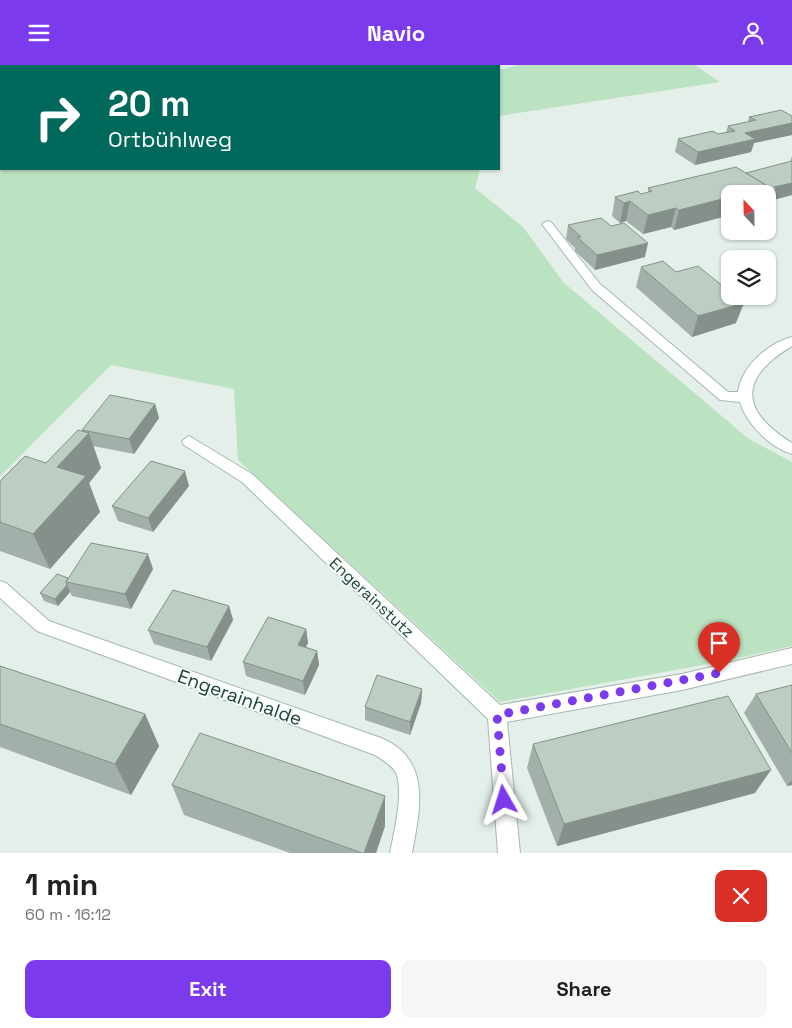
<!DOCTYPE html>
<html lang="en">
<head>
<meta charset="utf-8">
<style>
	:root { --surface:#fff; --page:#f6f6f6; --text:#202124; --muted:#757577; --accent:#7c3aed }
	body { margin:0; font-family:"Space Grotesk",sans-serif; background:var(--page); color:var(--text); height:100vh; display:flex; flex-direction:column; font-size:19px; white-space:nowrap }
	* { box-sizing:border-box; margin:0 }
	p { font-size:16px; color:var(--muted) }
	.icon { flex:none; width:28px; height:28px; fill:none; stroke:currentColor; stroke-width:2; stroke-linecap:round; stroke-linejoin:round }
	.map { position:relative; height:788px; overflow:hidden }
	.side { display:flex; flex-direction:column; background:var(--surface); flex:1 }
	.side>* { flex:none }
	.top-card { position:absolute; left:0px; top:0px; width:500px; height:105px; box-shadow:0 1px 4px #0004; background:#00695c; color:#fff; overflow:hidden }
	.needle { width:32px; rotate:338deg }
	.tools { position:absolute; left:721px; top:120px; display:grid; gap:10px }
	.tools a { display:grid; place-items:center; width:55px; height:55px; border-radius:10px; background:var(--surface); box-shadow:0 1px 4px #0004; font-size:25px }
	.pin { position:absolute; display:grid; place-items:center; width:42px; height:42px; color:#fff; margin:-51px -21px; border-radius:50% 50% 50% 0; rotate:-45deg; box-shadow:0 0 5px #0007 }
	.pin .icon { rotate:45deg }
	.me { position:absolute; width:55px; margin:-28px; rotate:354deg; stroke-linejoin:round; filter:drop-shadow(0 0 4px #0008) }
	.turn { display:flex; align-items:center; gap:18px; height:105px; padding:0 25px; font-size:22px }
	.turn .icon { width:65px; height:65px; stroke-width:2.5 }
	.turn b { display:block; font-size:35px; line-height:42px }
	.round { display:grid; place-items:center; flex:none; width:52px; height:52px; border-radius:10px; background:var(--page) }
	.head { display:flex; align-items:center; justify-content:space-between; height:85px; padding:0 25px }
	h1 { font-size:30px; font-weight:700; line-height:38px }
	.primary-button { display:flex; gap:10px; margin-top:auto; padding:10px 25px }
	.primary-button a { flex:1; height:58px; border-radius:10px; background:var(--accent); color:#fff; font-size:20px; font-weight:700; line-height:58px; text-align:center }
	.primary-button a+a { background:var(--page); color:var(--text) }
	header { display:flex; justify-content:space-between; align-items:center; height:65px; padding:0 25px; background:var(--accent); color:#fff; font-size:22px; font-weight:700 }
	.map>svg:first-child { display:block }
	.green { fill:#bbe2c1 }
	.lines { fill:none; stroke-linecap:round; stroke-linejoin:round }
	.minor-casing { stroke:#a6b8b0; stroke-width:2 }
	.minor { fill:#fff; fill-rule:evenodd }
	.wall { fill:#a2b0a9 }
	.shaded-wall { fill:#849089 }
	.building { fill:#bccdc4; stroke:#849089 }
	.route { stroke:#7c3aed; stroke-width:9; stroke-dasharray:0 16.2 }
	.labels { text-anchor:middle; stroke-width:4; stroke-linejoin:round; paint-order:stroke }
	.street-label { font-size:16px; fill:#214336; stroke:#f5fbf7 }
	.near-street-label { font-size:19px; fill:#214336; stroke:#f5fbf7 }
</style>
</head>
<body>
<header><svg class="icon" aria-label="menu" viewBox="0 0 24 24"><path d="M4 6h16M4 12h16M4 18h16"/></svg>Navio<svg class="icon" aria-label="person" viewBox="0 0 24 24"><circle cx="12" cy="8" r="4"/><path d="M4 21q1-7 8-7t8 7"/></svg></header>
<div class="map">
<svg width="792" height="788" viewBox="0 0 792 788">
	<rect width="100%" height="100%" fill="#e4efe9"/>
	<!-- green -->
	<g class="green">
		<path d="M0,0L22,1H1V104H480L475,123L523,162L564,218L749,374L792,397V581L730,595L500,637L238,395L234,324L111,300L0,411Z"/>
		<path d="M519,0H695L720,17L499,51V5Z"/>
	</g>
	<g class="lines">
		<defs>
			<g id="minor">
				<path d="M547,156L551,157L600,219L728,327H738C741,302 768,278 792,272V281C739,313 739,345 792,378V389C770,383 746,358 740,337L720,335L592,225L542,159Z"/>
				<path d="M189,371L252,409L500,640L682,609L792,583V599L682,625L507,657L520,788H498L488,654L242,417L184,380L182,376Z"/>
				<path d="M0,516L6,518L49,556L381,673C432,694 420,745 412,788H390C394,767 404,728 396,708C392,700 382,695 375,690L37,566L0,533Z"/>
			</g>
		</defs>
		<!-- minor casing -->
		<use href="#minor" class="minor-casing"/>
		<!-- minor -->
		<use href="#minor" class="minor"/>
	</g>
	<!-- wall -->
	<g class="wall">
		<path d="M792,51V70L754,78L751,87L695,100L675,87L678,74L718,69L726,67L728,61L748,57L749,52Z"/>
		<path d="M792,91V130L773,135L772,138L768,139V129H730V150L674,165L671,162L643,169L626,156L620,158L612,151L615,132L641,129L648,127V123L746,108L790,97Z"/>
		<path d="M568,160L645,192L595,205L575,186V183L566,174Z"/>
		<path d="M641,202L736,258L692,272L636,222Z"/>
		<path d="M155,339L159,353L134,389L93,381L101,403L89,418L100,447L50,504L0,486V416L46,398L83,366L82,365Z"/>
		<path d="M189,421L153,467L118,456L112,441Z"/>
		<path d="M153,504L131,544L72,531L70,527L58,541L44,536L40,528L68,513Z"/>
		<path d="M229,541L233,555L211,596L154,579L148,565Z"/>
		<path d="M306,564L308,578L306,582L317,586L319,600L305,630L246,611L243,597Z"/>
		<path d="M0,601L145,649L159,681L131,730L0,682Z"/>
		<path d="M792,620V720L787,721L744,648L756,629Z"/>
		<path d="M422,624L421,638L410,670L365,655V642Z"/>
		<path d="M533,679L755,728L557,781L527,703Z"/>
		<path d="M172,720L385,761L376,788H290L184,750Z"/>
	</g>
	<!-- shaded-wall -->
	<g class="shaded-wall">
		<path d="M792,58V70L754,78L751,87L695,100L698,87L745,68Z"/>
		<path d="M792,118V130L773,135L772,138L768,139V129H743L769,122Z"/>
		<path d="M730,132V150L674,165L679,145Z"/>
		<path d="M630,136L626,156L620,158L624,138Z"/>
		<path d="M676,143L671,162L643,169L648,150Z"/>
		<path d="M648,178L645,192L595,205L597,190Z"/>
		<path d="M744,238L736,258L692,272L698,251Z"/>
		<path d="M155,339L159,353L134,389L129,374Z"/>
		<path d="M89,368L101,403L89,418L100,447L50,504L33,469L57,402Z"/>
		<path d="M185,406L189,421L153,467L148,453Z"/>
		<path d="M148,489L153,504L131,544L125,529Z"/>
		<path d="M67,520L70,527L58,541L55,534Z"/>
		<path d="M229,541L233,555L211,596L207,582Z"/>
		<path d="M306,564L308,578L300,594L298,580Z"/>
		<path d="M317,586L319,600L305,630L303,616Z"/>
		<path d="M422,624L421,638L410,670V657Z"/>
		<path d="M145,649L159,681L131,730L115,699Z"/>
		<path d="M771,705L755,728L557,781L564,759Z"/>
		<path d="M792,715V720L787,721Z"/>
		<path d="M385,731V761L376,788H364Z"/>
	</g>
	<!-- building -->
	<g class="building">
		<path d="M781,45L792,51V58L745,68L755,74L698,87L678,74L713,66L718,69L735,66L728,61L756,55L749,52Z"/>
		<path d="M792,96V118L774,122L777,124L767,126L769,122L746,108Z"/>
		<path d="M736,102L769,122L743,129H730V132L679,145L676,143L648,150L630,136L624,138L615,132L638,126L641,129L652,126L648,123Z"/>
		<path d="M601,153L611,161L624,158L648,178L597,190L577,172H581L568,160Z"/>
		<path d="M663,196L676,207L698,201L730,227V231H736L744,238L698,251L641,202Z"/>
		<path d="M110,330L155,339L129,374L82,365Z"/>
		<path d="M78,365L89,368L57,402L86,411L33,469L0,457V416L25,391L46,398Z"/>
		<path d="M151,396L185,406L148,453L112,441Z"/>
		<path d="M91,478L148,489L125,529L66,517Z"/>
		<path d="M57,509L68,513L66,517L67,520L55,534L40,528Z"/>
		<path d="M173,525L229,541L207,582L148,565Z"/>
		<path d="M268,552L306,564L298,580L317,586L303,616L243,597Z"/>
		<path d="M0,601L145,649L115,699L0,659Z"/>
		<path d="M377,610L422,624L410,657L365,642Z"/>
		<path d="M792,620V688L756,629Z"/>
		<path d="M728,631L771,705L564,759L533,679Z"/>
		<path d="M200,668L385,731L364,788H362L172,720Z"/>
	</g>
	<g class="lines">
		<!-- route -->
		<path class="route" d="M504,735L497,650L719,608"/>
	</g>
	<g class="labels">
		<!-- street labels -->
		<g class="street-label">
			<text transform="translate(372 532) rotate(43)" y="6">Engerainstutz</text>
		</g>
		<!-- near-street labels -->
		<g class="near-street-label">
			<text transform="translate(240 632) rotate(20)" y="7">Engerainhalde</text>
		</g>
	</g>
</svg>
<div class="tools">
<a><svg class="needle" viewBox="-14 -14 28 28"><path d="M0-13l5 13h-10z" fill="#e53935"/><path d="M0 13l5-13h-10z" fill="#757577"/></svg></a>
<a><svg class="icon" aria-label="layers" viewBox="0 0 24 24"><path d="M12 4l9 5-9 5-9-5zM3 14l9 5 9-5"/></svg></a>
</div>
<div class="pin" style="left:719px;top:608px;background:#d93025"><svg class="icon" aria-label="arrive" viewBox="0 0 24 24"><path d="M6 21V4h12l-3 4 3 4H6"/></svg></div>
<svg class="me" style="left:504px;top:735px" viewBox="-20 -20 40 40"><path d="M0-17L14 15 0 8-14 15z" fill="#7c3aed" stroke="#fff" stroke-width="4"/></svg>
<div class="top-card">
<div class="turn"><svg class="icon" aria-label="right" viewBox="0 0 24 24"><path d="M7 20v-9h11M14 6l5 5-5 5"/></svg><div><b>20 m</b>Ortbühlweg</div></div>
</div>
</div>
<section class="side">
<div class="head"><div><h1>1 min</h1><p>60 m · 16:12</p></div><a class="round" style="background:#d93025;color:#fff"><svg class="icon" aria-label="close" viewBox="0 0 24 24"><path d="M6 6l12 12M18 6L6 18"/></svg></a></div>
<div class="primary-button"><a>Exit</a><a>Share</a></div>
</section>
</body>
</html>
